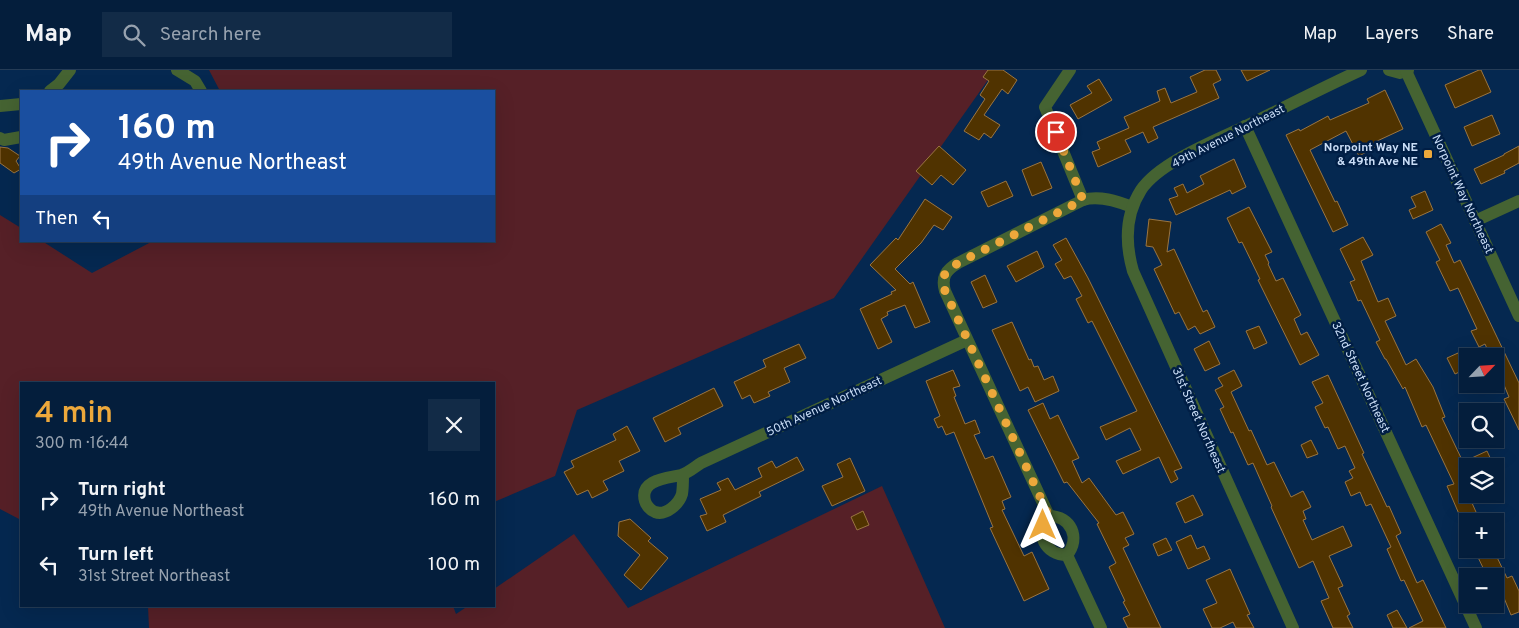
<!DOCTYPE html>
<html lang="en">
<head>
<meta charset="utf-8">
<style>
	:root { --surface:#041e3c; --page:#122b47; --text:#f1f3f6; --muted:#97a2af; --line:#253c56; --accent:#eda83b }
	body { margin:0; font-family:Overpass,sans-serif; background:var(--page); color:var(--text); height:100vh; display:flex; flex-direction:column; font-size:19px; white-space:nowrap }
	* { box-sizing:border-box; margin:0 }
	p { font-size:16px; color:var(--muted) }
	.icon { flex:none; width:28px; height:28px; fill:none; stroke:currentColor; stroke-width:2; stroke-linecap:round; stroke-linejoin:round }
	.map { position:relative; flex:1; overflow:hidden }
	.side { position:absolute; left:20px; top:312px; width:475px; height:225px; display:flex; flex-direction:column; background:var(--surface); border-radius:0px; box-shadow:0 5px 20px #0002,0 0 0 1px var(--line) }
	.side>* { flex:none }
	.guide { position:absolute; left:20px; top:20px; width:475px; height:152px; border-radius:0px; box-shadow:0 5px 20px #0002,0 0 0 1px var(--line); background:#1a4fa0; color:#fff; overflow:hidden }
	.needle { width:32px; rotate:65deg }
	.controls { position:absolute; left:1459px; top:278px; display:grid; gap:10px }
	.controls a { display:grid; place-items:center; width:45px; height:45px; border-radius:0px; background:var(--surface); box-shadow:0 5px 20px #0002,0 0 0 1px var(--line); font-size:25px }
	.pin { position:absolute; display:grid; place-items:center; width:42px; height:42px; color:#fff; margin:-21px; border:2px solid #fff; border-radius:50%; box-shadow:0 1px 5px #0007 }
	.me { position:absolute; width:55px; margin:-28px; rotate:0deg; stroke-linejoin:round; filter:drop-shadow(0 0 4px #0008) }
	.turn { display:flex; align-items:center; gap:18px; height:105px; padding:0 15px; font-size:22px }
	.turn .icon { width:65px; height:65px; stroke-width:2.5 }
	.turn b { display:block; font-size:35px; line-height:42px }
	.then { display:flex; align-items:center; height:48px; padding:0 15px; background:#0003; gap:10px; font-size:19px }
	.round { display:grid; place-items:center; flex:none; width:52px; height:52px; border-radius:0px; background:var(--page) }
	.headline { display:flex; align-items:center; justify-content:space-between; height:85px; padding:0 15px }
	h1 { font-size:30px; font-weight:600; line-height:38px; color:var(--accent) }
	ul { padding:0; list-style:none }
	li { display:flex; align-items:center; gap:15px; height:65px; padding:0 15px }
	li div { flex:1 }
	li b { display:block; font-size:19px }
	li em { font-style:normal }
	header { display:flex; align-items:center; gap:30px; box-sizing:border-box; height:70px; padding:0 25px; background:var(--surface); border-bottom:1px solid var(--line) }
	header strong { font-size:24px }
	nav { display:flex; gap:28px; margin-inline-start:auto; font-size:18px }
	.search { width:350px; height:45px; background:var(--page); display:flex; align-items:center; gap:12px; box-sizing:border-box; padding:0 18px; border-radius:0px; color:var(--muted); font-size:19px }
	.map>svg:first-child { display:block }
	.green { fill:#562027 }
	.building { fill:#503300; stroke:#9a7541 }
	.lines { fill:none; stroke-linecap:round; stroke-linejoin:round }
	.minor { stroke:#456332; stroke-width:12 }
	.route { stroke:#eda83b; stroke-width:9; stroke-dasharray:0 16.2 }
	.poi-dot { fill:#eda83b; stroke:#001e45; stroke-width:2 }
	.labels { text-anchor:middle; stroke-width:5; stroke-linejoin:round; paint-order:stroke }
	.street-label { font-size:12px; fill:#c9ddf6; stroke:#001e45 }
	.poi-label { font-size:12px; font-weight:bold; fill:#c9ddf6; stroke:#001e45; text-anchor:end }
</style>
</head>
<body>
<header>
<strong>Map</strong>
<div class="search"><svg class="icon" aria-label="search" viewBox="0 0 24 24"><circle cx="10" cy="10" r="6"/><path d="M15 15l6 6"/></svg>Search here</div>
<nav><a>Map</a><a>Layers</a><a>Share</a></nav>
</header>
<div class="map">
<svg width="1519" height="558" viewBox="0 0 1519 558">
	<rect width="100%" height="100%" fill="#052850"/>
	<!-- green -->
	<g class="green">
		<path d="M209,0H995L834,228L577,340L555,406L494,432V314H21V450L0,439V145L21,158V171H42L92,203L153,171H494V21H220Z"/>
		<path d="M882,416L945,558H149L148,536H453L456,544L468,536H494V519L574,464L628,538Z"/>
	</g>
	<!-- building -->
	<g class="building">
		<path d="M988,0H1003L1017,10L1008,24L1002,19L984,45L1000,55L991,68L984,63L979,70L964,61L985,29L980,25L989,11L983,7Z"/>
		<path d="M1205,0H1216L1221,10L1213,14L1219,28L1153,57L1158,68L1148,73L1143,62L1125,70L1131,82L1098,97L1092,82L1100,79L1097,72L1129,58L1124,47L1160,31L1157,21L1165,18L1171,33L1197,22L1190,7Z"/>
		<path d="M1241,0H1270L1247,11Z"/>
		<path d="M1479,0H1481L1491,22L1455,38L1445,15Z"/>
		<path d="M1099,9L1112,30L1078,49L1070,35L1092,23L1087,16Z"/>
		<path d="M1385,20L1403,59L1375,72L1377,76L1359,86L1346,61L1310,80L1335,132L1337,131L1348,155L1333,162L1286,65L1299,59L1300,61L1328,46L1330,50L1369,33L1367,29Z"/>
		<path d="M1492,45L1500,64L1472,76L1464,57Z"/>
		<path d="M939,76L966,100L953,115L941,105L932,115L916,101Z"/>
		<path d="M1519,76V93L1504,101L1505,103L1481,114L1474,99L1504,85V84Z"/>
		<path d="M0,77L8,78L20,86L16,91L21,99L14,103L0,93Z"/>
		<path d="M1234,89L1246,117L1232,124L1230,120L1176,145L1169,129L1178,126L1174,118L1183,114L1187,123L1204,114L1200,106Z"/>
		<path d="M1041,92L1052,118L1032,126L1022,100Z"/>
		<path d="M1006,111L1013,126L988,137L981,122Z"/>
		<path d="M1425,121L1433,140L1413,149L1409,140L1416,137L1411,127Z"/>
		<path d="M925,129L952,147L943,160L934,155L921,173L895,199L910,214L913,212L930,252L915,258L905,235L887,242L888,245L881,249L892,272L878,279L860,239L892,224L891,222L896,220L870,195L896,168L898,170Z"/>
		<path d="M1249,137L1272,182L1265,185L1269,193L1268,194L1276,211L1283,208L1301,245L1294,249L1301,265L1307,262L1319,285L1300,295L1258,210L1260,209L1242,172L1239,173L1227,148Z"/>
		<path d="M1149,149L1171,152L1167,182L1174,179L1203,242L1207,240L1215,257L1200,264L1195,256L1188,260L1179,242L1175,244L1154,199L1162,195L1153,177L1146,176Z"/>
		<path d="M1441,154L1451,173L1446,175L1454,193L1460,190L1519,313V360L1504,329L1509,327L1502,310L1495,313V280L1489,283L1485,274L1479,277L1471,261L1477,259L1458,218L1450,221L1436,192L1440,190L1426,162Z"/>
		<path d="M1363,167L1373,185L1361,191L1378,232L1388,228L1396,246L1385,251L1406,295L1416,289L1433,317L1445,347L1442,348L1463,392L1487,381L1493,394L1488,396H1462L1468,409V424L1480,451H1462L1447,416L1454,414L1445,395L1426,355L1422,357L1405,317L1403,319L1386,289H1385L1376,272L1380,270L1361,230L1358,231L1350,212L1355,210L1340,179Z"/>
		<path d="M1066,168L1088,208L1182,398L1174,401L1178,409L1171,413L1159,387L1123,404L1116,391L1141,380L1130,358L1106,370L1100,357L1137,341L1092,251L1088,253L1076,229L1082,226L1071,206L1064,209L1055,194L1062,190L1053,175Z"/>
		<path d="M1037,181L1044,197L1016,212L1007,196Z"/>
		<path d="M985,205L997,232L983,238L971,212Z"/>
		<path d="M1012,252L1029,290L1031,289L1034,297L1038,296L1044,310L1053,306L1059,321L1035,332L1028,317L1020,321L992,260Z"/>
		<path d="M1259,256L1267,273L1254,279L1246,261Z"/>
		<path d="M1209,271L1220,294L1205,301L1194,279Z"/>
		<path d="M799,274L806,288L784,298L790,312L768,322L770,326L754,333L750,325L742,329L734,312L766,297L763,290Z"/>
		<path d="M1458,283L1466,299L1455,304L1447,288Z"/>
		<path d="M953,300L960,316L953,318L956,326L954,327L965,354L975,350L980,363L974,365L985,389L993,386L1011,427L1002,431L1005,439L1002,440L1024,486L1032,482L1049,519L1024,531L990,458L993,457L954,362L946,365L942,356L938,358L934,349L940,346L926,311Z"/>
		<path d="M1234,300L1242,316L1231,322L1249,361L1251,360L1267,395L1274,392L1291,427L1303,421L1311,437L1303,441L1306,449L1303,450L1312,470L1343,456L1352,476L1329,486L1343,516L1338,518L1350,544L1347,546L1353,558H1333L1321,531L1329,528L1313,491L1299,498L1271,437L1272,436L1253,393L1248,395L1233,362L1231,363L1220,339L1224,337L1215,320L1223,316L1218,308Z"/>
		<path d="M1328,305L1364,383L1362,384L1387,437L1389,436L1401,463L1396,466L1417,513L1423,510L1446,558H1409L1423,551L1404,510L1401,511L1387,479L1391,477L1371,434L1366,436L1360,422L1351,426L1345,412L1353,408L1349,401L1355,398L1345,376L1338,379L1328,357L1325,358L1315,337L1323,333L1312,312Z"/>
		<path d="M714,318L723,336L678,358L681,364L665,372L653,348Z"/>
		<path d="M1043,333L1050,349L1058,345L1069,368L1079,388L1072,391L1082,413L1089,408L1116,445L1123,442L1134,464L1125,468L1129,475L1123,478L1161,558H1128L1123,548L1130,545L1123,532L1125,531L1109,497L1116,493L1097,454L1099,453L1067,412L1064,413L1028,340Z"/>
		<path d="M627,356L640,381L619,391L624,401L603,411L608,420L592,428L588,420L577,425L564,402L574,397L571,391L616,370L613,364Z"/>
		<path d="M1311,370L1318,384L1307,388L1301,375Z"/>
		<path d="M797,387L804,400L759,422L761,426L723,445L726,452L707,461L700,446L707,444L700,429L721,420L717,413L728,408L735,420L762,407L758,398L772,391L776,398Z"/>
		<path d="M850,388L865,421L832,436L822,416L843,407L837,394Z"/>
		<path d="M1193,425L1203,445L1185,453L1176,433Z"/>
		<path d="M863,441L869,455L857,460L851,447Z"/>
		<path d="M630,449L651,468L648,471L668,488L641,520L624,505L640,485L618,466L619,452Z"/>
		<path d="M1191,465L1197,479L1204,476L1210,489L1188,499L1176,472Z"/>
		<path d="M1166,468L1172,480L1158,486L1153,474Z"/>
		<path d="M1474,479H1493L1507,508L1512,506L1519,521V542L1511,545L1495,506H1487Z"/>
		<path d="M1230,499L1250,544L1247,545L1254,558H1236L1233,552L1220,558H1212L1203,539L1217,533L1206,510Z"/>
		<path d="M1397,540L1407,558H1393L1387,545Z"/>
	</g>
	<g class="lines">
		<!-- minor -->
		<g class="minor">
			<path d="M177,0L195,11L201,21"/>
			<path d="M1070,0L1045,37L1083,130"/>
			<path d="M1389,0L1400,3L1408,0"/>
			<path d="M1406,1L1519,246"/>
			<path d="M50,21L59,14L70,0"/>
			<path d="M0,36L21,34"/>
			<path d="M1245,56L1476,558"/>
			<path d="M0,68L4,70L21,67"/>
			<path d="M1475,151L1519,131"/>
			<path d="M683,405C683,411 683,418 682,424C679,434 666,446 655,442C650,440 646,435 645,431C639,409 669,408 681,405C688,403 695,397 701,393L967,270"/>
			<path d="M1049,446L945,221C941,207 946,200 958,193L1083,130C1099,125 1117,131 1132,137"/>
			<path d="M1049,446C1071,446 1081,468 1067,485C1045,485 1034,463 1049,446Z"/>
			<path d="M1067,485L1101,558"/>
			<path d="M1293,558L1133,201C1125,173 1125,145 1141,120C1159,93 1214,71 1244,57C1283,38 1322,18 1361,0"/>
		</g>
	</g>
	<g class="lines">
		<!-- route -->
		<path class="route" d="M1043,455L1049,446L945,221L943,212L945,203L958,193L1083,130L1056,62"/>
	</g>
	<!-- markers -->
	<rect class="poi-dot" x="1423" y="79" width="10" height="10" rx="2.5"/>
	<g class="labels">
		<!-- street labels -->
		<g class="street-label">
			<text transform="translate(1228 66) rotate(-27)" y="4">49th Avenue Northeast</text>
			<text transform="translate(1463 124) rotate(65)" y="4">Norpoint Way Northeast</text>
			<text transform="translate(1361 307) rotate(65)" y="4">32nd Street Northeast</text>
			<text transform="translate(824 336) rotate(-25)" y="4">50th Avenue Northeast</text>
			<text transform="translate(1199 350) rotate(66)" y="4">31st Street Northeast</text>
		</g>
		<!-- poi labels -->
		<g class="poi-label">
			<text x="1418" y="81">Norpoint Way NE<tspan x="1418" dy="14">&amp; 49th Ave NE</tspan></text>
		</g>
	</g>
</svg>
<div class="controls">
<a><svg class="needle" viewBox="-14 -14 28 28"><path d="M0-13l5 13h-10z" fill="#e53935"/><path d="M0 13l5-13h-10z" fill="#97a2af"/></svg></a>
<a><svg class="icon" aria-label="search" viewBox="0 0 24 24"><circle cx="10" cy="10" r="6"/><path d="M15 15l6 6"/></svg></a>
<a><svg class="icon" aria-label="layers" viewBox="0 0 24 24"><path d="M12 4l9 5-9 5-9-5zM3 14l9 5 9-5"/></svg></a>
<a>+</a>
<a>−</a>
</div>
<div class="pin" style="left:1056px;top:62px;background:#d93025"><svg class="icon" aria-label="arrive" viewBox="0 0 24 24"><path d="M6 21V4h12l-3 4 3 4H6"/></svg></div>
<svg class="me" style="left:1043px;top:455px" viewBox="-20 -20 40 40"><path d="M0-17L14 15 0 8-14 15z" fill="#eda83b" stroke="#fff" stroke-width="4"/></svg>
<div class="guide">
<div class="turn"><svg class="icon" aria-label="right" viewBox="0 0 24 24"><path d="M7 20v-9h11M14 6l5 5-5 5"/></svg><div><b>160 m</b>49th Avenue Northeast</div></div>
<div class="then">Then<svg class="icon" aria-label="left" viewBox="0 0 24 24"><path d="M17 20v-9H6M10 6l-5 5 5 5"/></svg></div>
</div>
<section class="side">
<div class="headline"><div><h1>4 min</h1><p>300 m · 16:44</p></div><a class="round"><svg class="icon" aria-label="close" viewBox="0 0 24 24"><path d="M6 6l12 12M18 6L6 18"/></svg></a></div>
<ul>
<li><svg class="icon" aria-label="right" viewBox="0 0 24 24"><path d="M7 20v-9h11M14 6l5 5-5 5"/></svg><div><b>Turn right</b><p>49th Avenue Northeast</p></div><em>160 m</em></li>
<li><svg class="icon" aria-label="left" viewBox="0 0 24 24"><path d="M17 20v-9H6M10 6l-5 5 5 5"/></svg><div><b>Turn left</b><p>31st Street Northeast</p></div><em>100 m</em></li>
</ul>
</section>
</div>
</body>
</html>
